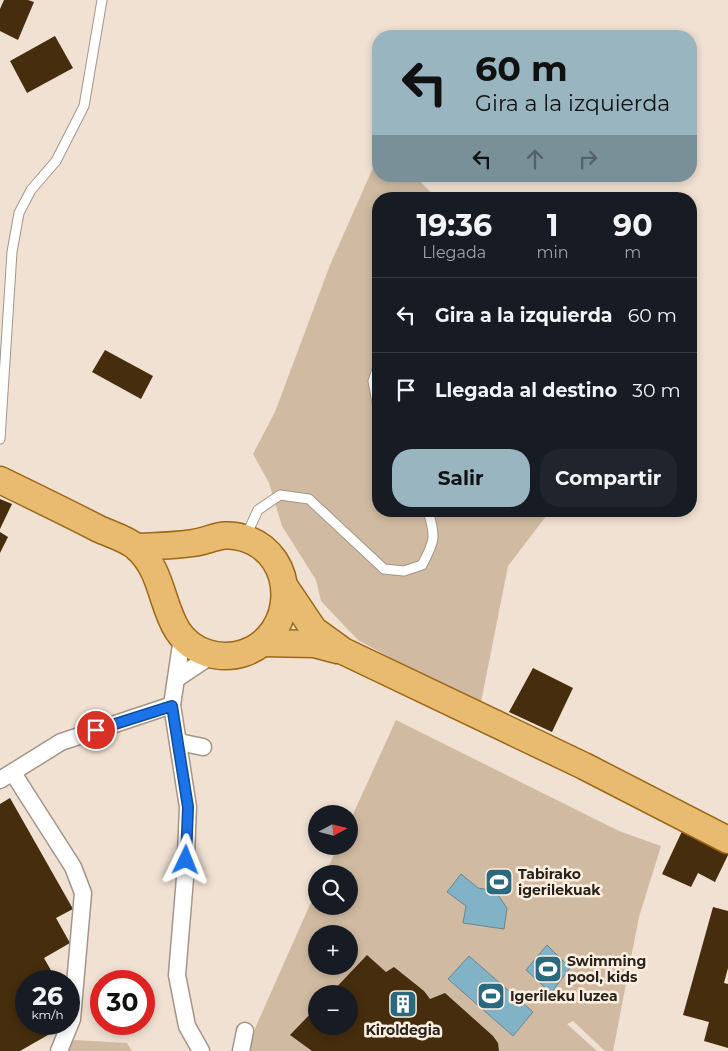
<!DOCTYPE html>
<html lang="es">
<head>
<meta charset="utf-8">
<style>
	:root { --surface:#171b24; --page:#20242c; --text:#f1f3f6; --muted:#9ea1a6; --line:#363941; --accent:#98b5c0 }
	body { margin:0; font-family:Montserrat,sans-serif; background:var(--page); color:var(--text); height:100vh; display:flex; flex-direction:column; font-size:19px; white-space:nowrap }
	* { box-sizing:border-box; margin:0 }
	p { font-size:16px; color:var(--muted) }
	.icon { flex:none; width:28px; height:28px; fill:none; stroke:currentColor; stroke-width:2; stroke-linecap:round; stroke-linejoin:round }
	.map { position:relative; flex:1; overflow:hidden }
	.side { position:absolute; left:372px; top:192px; width:325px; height:325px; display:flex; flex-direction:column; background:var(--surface); border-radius:20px; box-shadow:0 2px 8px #0003 }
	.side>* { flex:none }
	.banner { position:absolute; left:372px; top:30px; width:325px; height:152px; border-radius:20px; box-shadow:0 2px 8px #0003; background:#98b5c0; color:#111; overflow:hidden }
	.needle { width:32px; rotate:83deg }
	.buttons { position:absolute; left:308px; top:805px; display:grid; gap:10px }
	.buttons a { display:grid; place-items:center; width:50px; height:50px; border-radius:50%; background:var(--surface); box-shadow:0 2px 8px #0003; font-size:25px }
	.speed { position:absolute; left:15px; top:970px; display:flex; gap:10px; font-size:25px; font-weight:700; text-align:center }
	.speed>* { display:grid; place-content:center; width:65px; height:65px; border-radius:50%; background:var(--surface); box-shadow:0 2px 8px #0003; line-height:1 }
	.speed small { font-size:12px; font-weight:400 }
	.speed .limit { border:8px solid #d22; background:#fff; color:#111 }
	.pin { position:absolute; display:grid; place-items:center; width:42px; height:42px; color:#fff; margin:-21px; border:2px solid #fff; border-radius:50%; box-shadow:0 1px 5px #0007 }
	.me { position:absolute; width:55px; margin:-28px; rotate:2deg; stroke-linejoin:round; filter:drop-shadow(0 0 4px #0008) }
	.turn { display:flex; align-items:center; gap:18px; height:105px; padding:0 20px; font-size:22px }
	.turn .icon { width:65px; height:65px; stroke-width:2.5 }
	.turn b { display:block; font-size:35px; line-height:42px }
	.lanes { display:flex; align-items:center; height:48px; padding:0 20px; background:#0003; justify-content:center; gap:25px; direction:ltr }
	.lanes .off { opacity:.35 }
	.eta { display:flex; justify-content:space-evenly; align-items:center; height:85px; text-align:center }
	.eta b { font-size:30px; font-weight:700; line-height:35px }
	.cta { display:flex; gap:10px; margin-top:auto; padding:10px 20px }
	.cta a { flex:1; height:58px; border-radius:20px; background:var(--accent); color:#111; font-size:20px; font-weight:700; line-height:58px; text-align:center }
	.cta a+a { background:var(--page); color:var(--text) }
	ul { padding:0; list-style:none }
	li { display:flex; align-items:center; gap:15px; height:75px; padding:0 20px; border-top:1px solid var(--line) }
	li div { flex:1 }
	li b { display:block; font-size:19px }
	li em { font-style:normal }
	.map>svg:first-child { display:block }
	.green { fill:#d0baa1; fill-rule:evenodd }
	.water { fill:#82b2c5; stroke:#678793 }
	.building { fill:#452d0d }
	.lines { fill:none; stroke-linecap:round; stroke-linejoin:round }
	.lane-casing { stroke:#a39688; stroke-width:11 }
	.street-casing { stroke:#a39688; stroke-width:19 }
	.primary-casing { stroke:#9c6816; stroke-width:29 }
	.lane { stroke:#fff; stroke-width:9 }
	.street { stroke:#fff; stroke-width:16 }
	.primary { stroke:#e9bb71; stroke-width:26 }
	.route-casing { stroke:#114b97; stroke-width:12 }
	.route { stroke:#1a73e8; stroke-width:9 }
	.labels { text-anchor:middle; stroke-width:5; stroke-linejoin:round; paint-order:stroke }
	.poi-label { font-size:14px; font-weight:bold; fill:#28231e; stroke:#fdefdf; text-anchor:start }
</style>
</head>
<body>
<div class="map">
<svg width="728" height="1051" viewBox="0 0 728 1051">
	<rect width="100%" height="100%" fill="#f0e1d2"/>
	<!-- green -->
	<g class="green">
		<path d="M376,161L379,162V176H415L437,199H379V511H550L508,566L481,702L426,677L358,640L321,601L316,580L282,526L269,483L253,454L275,412L330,265Z"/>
		<path d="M396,720L619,831L661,846L639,917L613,1051H605L573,1021L567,1024L597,1051H245L316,891V906H349V874H325L338,846H349V823ZM316,934H349V966H316ZM316,994H349V1026H316Z"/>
		<path d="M74,1040L127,1043L132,1051H68Z"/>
	</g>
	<!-- water -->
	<g class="water">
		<path d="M461,874L478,888L495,891L507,908L504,929L463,923L466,906L447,892Z"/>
		<path d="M547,945L570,968L551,993L526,970Z"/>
		<path d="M469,956L533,1012L513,1036L448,979Z"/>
	</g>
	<!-- building -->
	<g class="building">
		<path d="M4,0H28L34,2L18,40L0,31V9Z"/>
		<path d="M55,36L73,68L27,93L10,61Z"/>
		<path d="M105,350L153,376L141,399L92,372Z"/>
		<path d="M0,499L12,504L0,529Z"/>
		<path d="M0,532L8,537L0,553Z"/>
		<path d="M533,668L573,688L552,732L509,712Z"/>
		<path d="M10,798L73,909L56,918L70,943L44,958L57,981H26V1024H41L48,1035L20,1051H0V804Z"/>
		<path d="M684,827L728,848V855L715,882L698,873L691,887L662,874Z"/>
		<path d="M713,907L728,911V968L724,983L728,984V1048L704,1041L709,1022L683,1015Z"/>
		<path d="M367,955L386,972L394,967L424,991L430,999L445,993L493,1036L498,1043L499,1051H312L290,1035L316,1008V1026H349V994H330Z"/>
	</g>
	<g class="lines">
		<defs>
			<g id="lane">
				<path d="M379,364L373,381L379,413"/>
				<path d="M0,439L12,252L19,213L31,190L56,161L84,106L102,0"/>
				<path d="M246,536L258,510L280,495L309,499L384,569L404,571L422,565C435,541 436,537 428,511"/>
			</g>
			<g id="street">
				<path d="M182,638L172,705L188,807L185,878L177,975L187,1026L201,1051"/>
				<path d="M176,679L212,655"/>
				<path d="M179,742L203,747"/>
				<path d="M13,773L73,867L83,893L72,1019L59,1051"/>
				<path d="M0,780L61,742L172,705"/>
				<path d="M241,1051L245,1031"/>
			</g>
			<g id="primary">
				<path d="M0,480C33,496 66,512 99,529C110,534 127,539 136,547C172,577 157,637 207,653C219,657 232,657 244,653C297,635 299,555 244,538C221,531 213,540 193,543C174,546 155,546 136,547"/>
				<path d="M285,587L314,630L343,651L584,766L728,840"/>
				<path d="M263,643L314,644L337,650"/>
			</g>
		</defs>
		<!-- lane casing -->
		<use href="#lane" class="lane-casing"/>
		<!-- street casing -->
		<use href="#street" class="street-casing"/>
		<!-- primary casing -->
		<use href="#primary" class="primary-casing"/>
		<!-- lane -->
		<use href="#lane" class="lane"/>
		<!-- street -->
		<use href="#street" class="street"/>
		<!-- primary -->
		<use href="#primary" class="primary"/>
	</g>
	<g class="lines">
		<defs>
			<path id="route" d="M96,730L172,706L188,807L186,860"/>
		</defs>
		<!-- route casing -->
		<use href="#route" class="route-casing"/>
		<!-- route -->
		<use href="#route" class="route"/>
	</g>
	<!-- icons -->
	<defs>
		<symbol id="stadium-square" viewBox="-11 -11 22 22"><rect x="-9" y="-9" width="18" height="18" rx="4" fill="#2b697f" stroke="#fdefdf"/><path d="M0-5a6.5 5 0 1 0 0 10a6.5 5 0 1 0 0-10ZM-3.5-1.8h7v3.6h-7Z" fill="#fff"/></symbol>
		<symbol id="building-square" viewBox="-11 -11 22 22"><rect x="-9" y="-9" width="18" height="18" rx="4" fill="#2b697f" stroke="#fdefdf"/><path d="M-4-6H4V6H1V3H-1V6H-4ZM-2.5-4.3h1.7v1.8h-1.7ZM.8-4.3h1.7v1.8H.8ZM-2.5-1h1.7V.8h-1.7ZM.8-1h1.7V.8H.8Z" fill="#fff"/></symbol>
	</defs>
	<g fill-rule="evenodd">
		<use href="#stadium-square" x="483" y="866" width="32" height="32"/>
		<use href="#stadium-square" x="532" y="953" width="32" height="32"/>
		<use href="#stadium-square" x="475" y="980" width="32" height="32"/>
		<use href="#building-square" x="387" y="988" width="32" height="32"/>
	</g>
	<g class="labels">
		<!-- poi labels -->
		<g class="poi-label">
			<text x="518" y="879">Tabirako<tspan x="518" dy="16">igerilekuak</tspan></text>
			<text x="567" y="966">Swimming<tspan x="567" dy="16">pool, kids</tspan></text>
			<text x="510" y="1001">Igerileku luzea</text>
			<text x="403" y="1035" text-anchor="middle">Kiroldegia</text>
		</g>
	</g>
</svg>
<div class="buttons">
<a><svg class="needle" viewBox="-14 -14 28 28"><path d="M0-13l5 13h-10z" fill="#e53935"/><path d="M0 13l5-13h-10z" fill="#9ea1a6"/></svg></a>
<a><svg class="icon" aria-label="search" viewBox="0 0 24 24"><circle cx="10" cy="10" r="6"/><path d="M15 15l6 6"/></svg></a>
<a>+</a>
<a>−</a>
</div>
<div class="speed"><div>26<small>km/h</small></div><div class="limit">30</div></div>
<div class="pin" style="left:96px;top:730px;background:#d93025"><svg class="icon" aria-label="arrive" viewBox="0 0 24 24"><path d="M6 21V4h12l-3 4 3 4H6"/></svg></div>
<svg class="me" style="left:186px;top:860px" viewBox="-20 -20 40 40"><path d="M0-17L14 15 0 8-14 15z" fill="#1a73e8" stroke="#fff" stroke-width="4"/></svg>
<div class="banner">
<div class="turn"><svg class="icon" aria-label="left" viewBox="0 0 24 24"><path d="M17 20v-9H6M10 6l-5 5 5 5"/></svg><div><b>60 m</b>Gira a la izquierda</div></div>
<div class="lanes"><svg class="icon" aria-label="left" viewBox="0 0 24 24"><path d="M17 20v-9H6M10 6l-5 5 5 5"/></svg><svg class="icon off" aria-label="ahead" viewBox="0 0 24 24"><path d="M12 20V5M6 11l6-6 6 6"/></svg><svg class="icon off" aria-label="right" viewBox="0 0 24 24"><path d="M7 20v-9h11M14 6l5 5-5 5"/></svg></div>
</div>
<section class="side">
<div class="eta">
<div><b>19:36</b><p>Llegada</p></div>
<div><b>1</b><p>min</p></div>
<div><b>90</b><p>m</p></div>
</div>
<ul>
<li><svg class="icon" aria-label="left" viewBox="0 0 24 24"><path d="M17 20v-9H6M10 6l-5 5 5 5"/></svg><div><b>Gira a la izquierda</b></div><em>60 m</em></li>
<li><svg class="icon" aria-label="arrive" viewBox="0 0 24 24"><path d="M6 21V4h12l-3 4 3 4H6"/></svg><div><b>Llegada al destino</b></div><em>30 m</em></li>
</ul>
<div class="cta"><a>Salir</a><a>Compartir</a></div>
</section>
</div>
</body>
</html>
